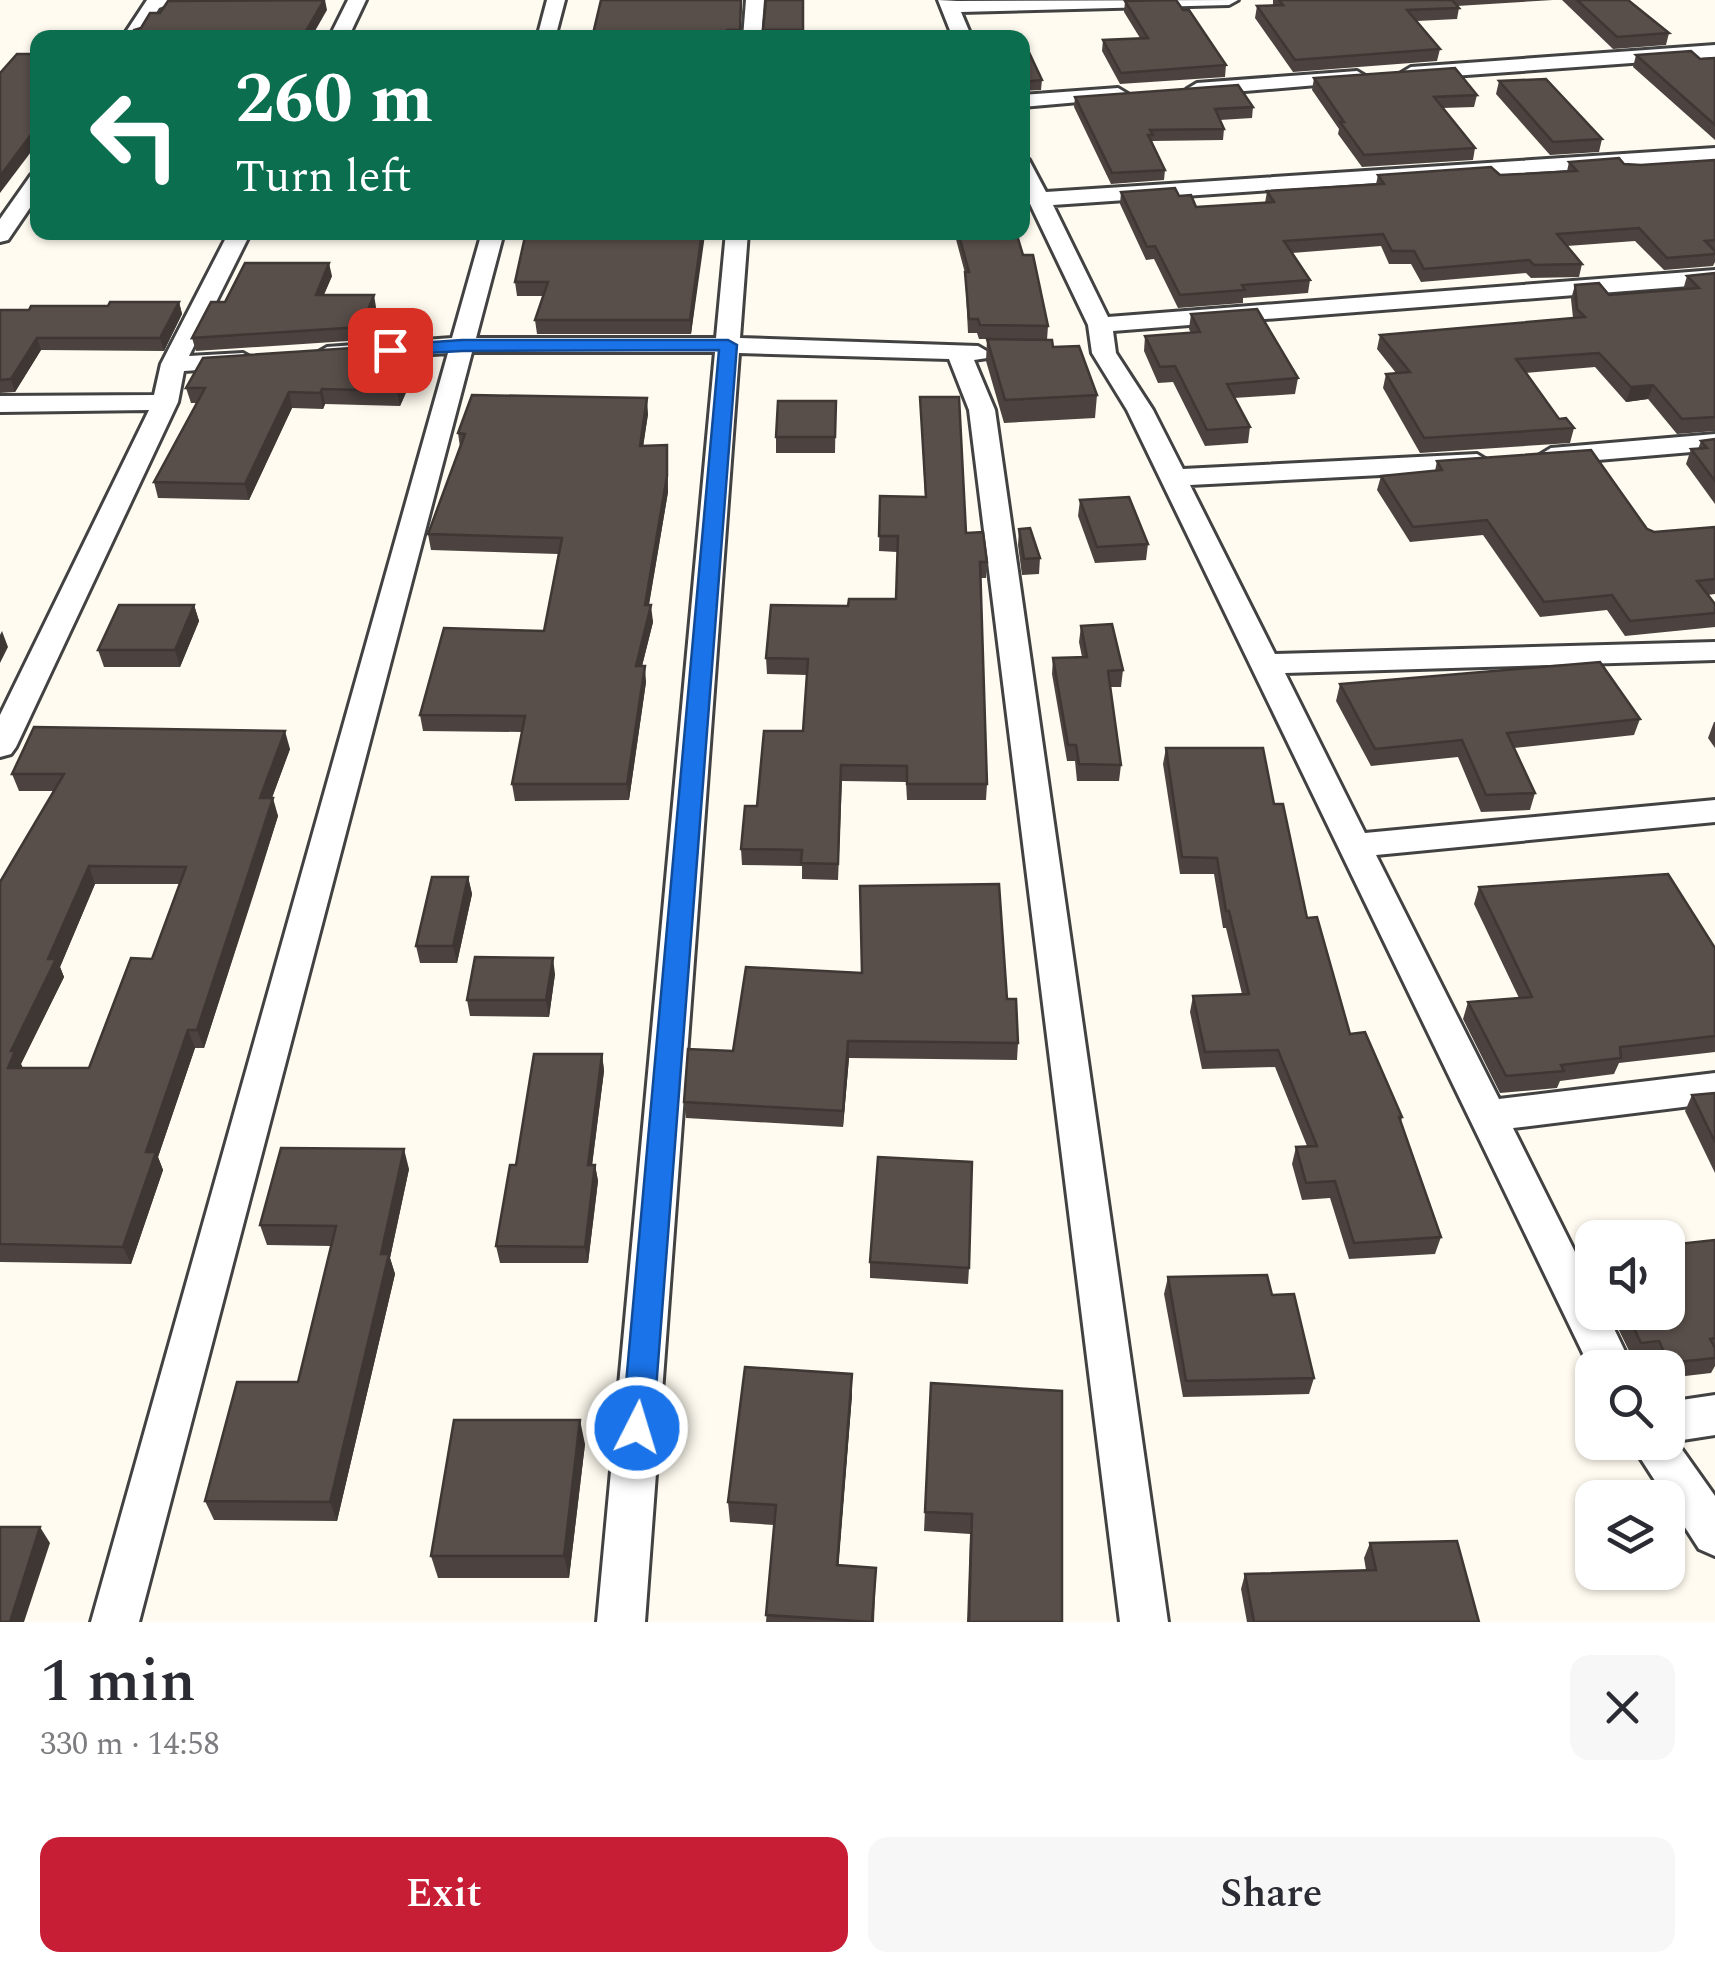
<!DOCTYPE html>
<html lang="en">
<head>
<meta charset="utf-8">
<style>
	:root { --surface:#fff; --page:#f7f7f7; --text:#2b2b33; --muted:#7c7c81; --accent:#c71e35 }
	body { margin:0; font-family:Spectral,serif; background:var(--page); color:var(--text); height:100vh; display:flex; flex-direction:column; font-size:38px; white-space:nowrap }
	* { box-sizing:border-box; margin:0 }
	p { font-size:32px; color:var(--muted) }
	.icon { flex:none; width:55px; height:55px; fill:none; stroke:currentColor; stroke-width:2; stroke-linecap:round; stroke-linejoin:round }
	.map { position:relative; height:1622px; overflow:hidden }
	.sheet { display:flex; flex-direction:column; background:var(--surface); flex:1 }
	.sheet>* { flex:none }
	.banner { position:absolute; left:30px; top:30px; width:1000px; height:210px; border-radius:20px; box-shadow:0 2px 8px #0004; background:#0b6e4f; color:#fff; overflow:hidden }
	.fabs { position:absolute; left:1575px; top:1220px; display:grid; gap:20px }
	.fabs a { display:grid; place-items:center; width:110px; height:110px; border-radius:20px; background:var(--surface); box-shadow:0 2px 8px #0004; font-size:50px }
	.pin { position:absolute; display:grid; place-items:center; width:85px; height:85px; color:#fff; margin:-42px; border-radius:20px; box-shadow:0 5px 15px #0006 }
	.me { position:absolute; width:110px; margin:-55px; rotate:5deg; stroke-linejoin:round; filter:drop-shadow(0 0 8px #0008) }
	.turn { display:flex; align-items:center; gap:35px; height:210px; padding:0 40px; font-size:45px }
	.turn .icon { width:130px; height:130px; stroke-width:2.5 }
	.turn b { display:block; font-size:70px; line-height:85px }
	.round { display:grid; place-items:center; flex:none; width:105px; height:105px; border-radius:20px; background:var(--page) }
	.head { display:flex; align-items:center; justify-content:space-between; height:170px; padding:0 40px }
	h1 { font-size:60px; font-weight:600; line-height:75px }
	.action { display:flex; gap:20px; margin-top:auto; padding:20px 40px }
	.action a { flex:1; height:115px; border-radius:20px; background:var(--accent); color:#fff; font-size:40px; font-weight:600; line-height:115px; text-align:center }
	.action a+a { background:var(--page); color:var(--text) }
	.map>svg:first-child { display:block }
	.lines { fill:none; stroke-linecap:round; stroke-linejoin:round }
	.minor-casing { stroke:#424242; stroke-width:6 }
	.minor { fill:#fff; fill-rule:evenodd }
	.wall { fill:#4c4340; fill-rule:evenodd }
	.shaded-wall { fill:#3e3734 }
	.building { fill:#584e4a; stroke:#3e3734; stroke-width:2.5; fill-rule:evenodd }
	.route { fill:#1a73e8; stroke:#114b97; stroke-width:2.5 }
</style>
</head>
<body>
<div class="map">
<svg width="1715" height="1622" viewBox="0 0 1715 1622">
	<rect width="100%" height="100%" fill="#fffbf0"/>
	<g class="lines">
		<defs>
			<g id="minor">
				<path d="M147,0H180L159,8L141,38H122Z"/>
				<path d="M348,0H366L348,38H329Z"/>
				<path d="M547,0H565L555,38H537Z"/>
				<path d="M746,0H764L761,38H743Z"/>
				<path d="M938,0L957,1L1238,0L1229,5L961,12L972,38H953Z"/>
				<path d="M1715,45V57L1411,79L1401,73L1411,67Z"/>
				<path d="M1357,71L1367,77L1364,81L1197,95L1187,89L1197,83Z"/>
				<path d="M1118,88L1128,94L1125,98L1022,107V95Z"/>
				<path d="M1715,148V160L1053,205L1108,317L1715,270V284L1113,331L1116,353L1153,410L1183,469L1477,454L1490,462L1477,470L1190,485L1275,654L1715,642V660L1285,673L1365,833L1715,800V822L1376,855L1499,1099L1715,1073V1103L1513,1128L1592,1286V1312H1606L1633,1368H1592V1372L1127,410L1092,353L1088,325L1022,187V158L1029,160L1046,192Z"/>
				<path d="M38,173V196L8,240L0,242V219L31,175Z"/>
				<path d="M229,232H251L189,356L243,353L255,360L243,367L184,371L178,402L16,747L11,754L0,757V715L149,410L0,412V396L154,395L161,364Z"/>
				<path d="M482,232H504L476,338H716L726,232H748L740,338L978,346L990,353L987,358L974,360L995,410L1168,1622H1120L969,410L949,359L739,353L645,1622H597L715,352H472L139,1622H91L448,353L327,361L315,354L327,347L452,338Z"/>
				<path d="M1715,434V450L1551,464L1538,456L1551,448Z"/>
				<path d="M1715,1395V1435L1676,1441L1715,1496V1556L1699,1549L1630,1442H1668V1402Z"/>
			</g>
		</defs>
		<!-- minor casing -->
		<use href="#minor" class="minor-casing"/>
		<!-- minor -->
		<use href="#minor" class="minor"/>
	</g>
	<!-- wall -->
	<g class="wall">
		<path d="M742,0L740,38H592Z"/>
		<path d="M803,0V38H764L763,30Z"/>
		<path d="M1273,0H1553L1457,6L1459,8L1457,19L1417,21L1440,49L1437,61L1293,72L1255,18L1257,6H1273Z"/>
		<path d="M1562,0H1628L1669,33L1666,45L1613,49Z"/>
		<path d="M1125,1L1183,10L1226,65L1225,77L1120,84L1102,51L1103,40L1140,38L1124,12Z"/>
		<path d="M1022,46L1042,80L1041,90L1022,91Z"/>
		<path d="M1636,55L1700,59L1715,58V140L1633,67Z"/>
		<path d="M1314,78L1477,95L1474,107L1443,108L1475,148L1473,160L1362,167L1338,134L1339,129L1312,90Z"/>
		<path d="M1499,81L1602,139L1599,152L1550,155L1496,94Z"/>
		<path d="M1075,97L1253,107L1252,118L1220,120L1224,129L1223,140L1152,141L1165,170L1164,180L1111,184L1074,107Z"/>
		<path d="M1715,160V262L1713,266L1664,270L1635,241L1567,246L1582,264L1579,277L1531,278L1526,273L1421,282L1411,264H1389L1381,246L1292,253L1310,280L1308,293L1243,298V303L1178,308L1154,259L1146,260L1120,204L1121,192L1179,196L1196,207L1265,203L1267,191L1376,184L1378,175H1500L1567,171L1569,162L1641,165Z"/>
		<path d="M169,232H212L208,239H171Z"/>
		<path d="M526,232H704L691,334H537L535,320L544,296H517L515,282Z"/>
		<path d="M954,232H1016L1048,326L1047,340L1097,395L1095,418L1004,423L986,361L987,339H979L977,333H968L965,273Z"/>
		<path d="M1715,273V431L1677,434L1648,399L1626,402L1595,367L1525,373L1559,419L1574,428L1570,443L1420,453L1383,388L1386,374L1396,373L1377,349L1380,335L1573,318L1571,299L1575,285L1609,295L1683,290L1687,276Z"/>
		<path d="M332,276L324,295L376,307L363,340L196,351L192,338Z"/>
		<path d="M179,302L182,314L164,351L41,350L15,392L0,393V310H29Z"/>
		<path d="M1191,314L1298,378L1295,394L1234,398L1250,427L1248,443L1205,446L1173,382L1158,383L1144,351L1145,336L1191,333L1189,329Z"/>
		<path d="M352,351L417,368L400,406L325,404L323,409L292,408L249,500L158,498L154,482L196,403H191L186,388Z"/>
		<path d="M920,397L966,533L987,562L986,578H981L987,784L986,800H907L906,782L842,781L838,880L802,879V866L742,865L741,849L757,806L803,731L807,675L767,674L766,658L848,606L896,599L897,552L879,551L880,496L925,497Z"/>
		<path d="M836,401L835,453H776V437Z"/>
		<path d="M648,414L643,446L667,445L668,492L649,605L653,622L642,666L646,682L629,800L515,801L512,784L522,732L423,731L420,715L544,631L558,554L431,550L428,534L460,447L458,433Z"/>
		<path d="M1715,439V504L1686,464L1691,449H1698L1701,441Z"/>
		<path d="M1437,461L1654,532L1715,527V594L1708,595L1715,604V627L1625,636L1607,610L1540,617L1483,535L1410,542L1377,490L1381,476L1435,471Z"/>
		<path d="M1080,500L1148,544L1146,560L1095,563L1078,516Z"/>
		<path d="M1019,529L1040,558L1039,574L1022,575L1018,545Z"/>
		<path d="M194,605L199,621L180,667H104L98,650Z"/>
		<path d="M1081,626L1123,670L1121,687H1110L1121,765L1119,781H1077L1075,761H1067L1052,674L1053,658L1082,657L1079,642Z"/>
		<path d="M1340,684L1640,719L1634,735L1514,748L1535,793L1530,810L1481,812L1458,757L1371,766L1336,701Z"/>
		<path d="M1714,722H1715V748L1708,738Z"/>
		<path d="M1166,748L1274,804L1307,918L1350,1034L1402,1117L1401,1122L1441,1237L1435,1254L1349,1259L1330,1198L1302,1200L1292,1164L1296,1147L1307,1146L1275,1067L1202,1069L1190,1012L1193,996L1242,994L1226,928H1223L1214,874H1180L1163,764Z"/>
		<path d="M290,749L272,798L278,816L255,890L204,1048H195L158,1157L163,1170L131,1264L0,1262V882L54,791H19L12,774ZM95,884H180L152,959L89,1068H23L21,1064L64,977L60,967Z"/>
		<path d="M468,877L472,894L457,963H420L416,946Z"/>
		<path d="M1479,887L1715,948V1052L1619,1063L1614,1074L1560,1081L1557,1088L1500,1093L1463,1019L1468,1002L1519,998L1474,904Z"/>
		<path d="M555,974L549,1017L470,1016L467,1000Z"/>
		<path d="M1007,999L1018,1043L1017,1060L849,1058L843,1127L686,1118L684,1102L733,1051Z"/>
		<path d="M602,1054L604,1071L592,1165H595L598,1181L588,1263H500L496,1246L516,1165Z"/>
		<path d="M1715,1093V1173L1685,1111L1692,1095Z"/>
		<path d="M409,1169L390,1258L395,1274L337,1521L214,1520L205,1501L298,1382L331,1246L267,1245L260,1225Z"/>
		<path d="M1715,1240V1366L1711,1373L1668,1378V1368H1655L1650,1357L1633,1359L1610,1312H1668Z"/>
		<path d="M1592,1258V1279L1588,1269Z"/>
		<path d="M870,1262L969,1268L968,1284L870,1278Z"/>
		<path d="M1168,1277L1272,1295L1314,1378L1309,1394L1183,1397L1164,1294Z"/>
		<path d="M852,1374V1395L838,1566L876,1568L874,1622H766L774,1525L730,1522L728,1502Z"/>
		<path d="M931,1383L1062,1622H967L970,1534L924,1531Z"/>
		<path d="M585,1444L569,1578H438L431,1556Z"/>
		<path d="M1370,1543L1479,1622H1247L1241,1589L1245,1574L1366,1570L1364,1558Z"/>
	</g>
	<!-- shaded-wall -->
	<g class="shaded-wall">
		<path d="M324,0H325L327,10L311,38H302Z"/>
		<path d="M33,132L37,144L0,193V176Z"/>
		<path d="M702,232H704L705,235L691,334L690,320Z"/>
		<path d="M329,263L332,276L318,307L316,295Z"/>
		<path d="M374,295L376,307L363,340L361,327Z"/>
		<path d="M179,302L182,314L164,351L160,338Z"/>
		<path d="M37,338L41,350L15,392L11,379Z"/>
		<path d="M414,353L417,368L400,406L397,391Z"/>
		<path d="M1653,385L1648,399L1626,402L1631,387Z"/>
		<path d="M322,389L325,404L323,409L320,393Z"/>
		<path d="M289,392L292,408L249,500L245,484Z"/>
		<path d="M647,398L648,414L641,461L640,446Z"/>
		<path d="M667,445L668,492L646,621L645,605Z"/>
		<path d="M194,605L199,621L180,667L175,650Z"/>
		<path d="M651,605L653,622L638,682L636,666Z"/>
		<path d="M2,631L8,647L0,663V635Z"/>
		<path d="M645,666L646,682L629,800L627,784Z"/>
		<path d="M285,731L290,749L265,816L260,798Z"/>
		<path d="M273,798L278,816L204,1048L197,1030Z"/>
		<path d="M89,866L95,884L60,967L64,977L21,1064L23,1069L8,1068L11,1051L48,959Z"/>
		<path d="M468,877L472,894L457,963L453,946Z"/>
		<path d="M553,958L555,974L549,1017L546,1000Z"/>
		<path d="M188,1030L195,1048L158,1157L163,1170L131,1264L123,1247L146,1152Z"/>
		<path d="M848,1041L849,1058L843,1127V1111Z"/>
		<path d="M602,1054L604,1071L590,1181L588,1165Z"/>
		<path d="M404,1149L409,1169L390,1258L395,1274L337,1521L330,1502L381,1254Z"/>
		<path d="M595,1165L598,1181L588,1263L585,1247Z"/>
		<path d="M852,1374V1395L837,1585V1565Z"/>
		<path d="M580,1420L585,1444L569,1578L564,1556Z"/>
		<path d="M40,1527L50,1543L24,1622H10Z"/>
	</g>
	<!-- building -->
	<g class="building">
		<path d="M324,0L302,38H130L134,30L141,28L150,13H160L168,1Z"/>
		<path d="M601,0H741L740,30H727L726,38H592Z"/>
		<path d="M766,0H803V30H763Z"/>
		<path d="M1176,0L1183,10H1189L1226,65L1121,73L1103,40L1148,38L1125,1Z"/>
		<path d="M1279,0H1452L1459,8L1407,10L1440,49L1295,60L1257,6L1283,5Z"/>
		<path d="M1577,0H1628L1669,33L1617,37Z"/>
		<path d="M1022,46H1026L1042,80L1022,82Z"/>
		<path d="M1691,51L1700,59L1715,58V125L1636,55Z"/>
		<path d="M17,54H38V132H33L0,176V73Z"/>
		<path d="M1455,68L1477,95L1434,97L1475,148L1364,155L1340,122H1344L1314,78Z"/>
		<path d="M1546,79L1602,139L1553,142L1499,81Z"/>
		<path d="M1238,85L1253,107L1215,109L1224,129L1150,130L1153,135H1148L1165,170L1112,173L1075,97Z"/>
		<path d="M1619,158L1624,164L1641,165L1715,160V240L1705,241L1715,251V254L1667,258L1639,228L1557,234L1582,264L1534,265L1529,260L1424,269L1414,251H1392L1383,234L1284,241L1310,280L1242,285L1245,290L1180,295L1155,246L1147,247L1121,192L1175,188L1179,196L1191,195L1196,207L1274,202L1267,191L1384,184L1378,175L1491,167L1500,175L1577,171L1569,162Z"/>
		<path d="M526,232H702L690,320H535L548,282H515Z"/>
		<path d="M958,232H1016L1023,255H1033L1048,326L980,325L978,319H969L965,272H969Z"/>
		<path d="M245,263H329L316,295H374L361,327L192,338L211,302H225Z"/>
		<path d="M1715,273V417L1682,419L1653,385L1631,387L1599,353L1516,359L1559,419L1566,418L1574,428L1424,438L1386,374L1410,372L1380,335L1585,317L1577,309L1575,285L1599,283L1609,295L1699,288L1687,276Z"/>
		<path d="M110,302H179L160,338H37L11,379L0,380V310H29L31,306H108Z"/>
		<path d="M1257,309L1298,378L1227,384L1250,427L1207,430L1175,366L1160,367L1145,336L1200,332L1191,314Z"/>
		<path d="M987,339L1052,340L1053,347L1079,346L1097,395L1005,400Z"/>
		<path d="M351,348L350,351L414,353L397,391L322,389L320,393L289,392L245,484L154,482L205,388H186L203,358Z"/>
		<path d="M472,395L647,398L640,446L667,445V476L645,605H651L636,666H645L627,784H512L525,716L420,715L444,628L544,631L562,538L428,534L465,434L458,433Z"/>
		<path d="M920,397H959L966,533L983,532L987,562H980L987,784H907V766L841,765L838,864L801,863L802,850L741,849L745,806H757L764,731H803L808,659L766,658L771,605L848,606L849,599H896L898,536H879L880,496L926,497Z"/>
		<path d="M778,401H836L835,437H776Z"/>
		<path d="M1715,439V481L1691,449L1707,448L1701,441Z"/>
		<path d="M1591,450L1647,529L1654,532L1715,527V579L1697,581L1715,604V613L1630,621L1612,595L1544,602L1487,520L1413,527L1381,476L1442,470L1437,461Z"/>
		<path d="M1129,497L1148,544L1097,547L1080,500Z"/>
		<path d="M1030,528L1040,558L1024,559L1019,529Z"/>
		<path d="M119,605H194L175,650H98Z"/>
		<path d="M1112,624L1123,670L1108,671L1121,765L1079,764L1076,745H1068L1053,658L1087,657L1081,626Z"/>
		<path d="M1600,662L1640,719L1507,733L1535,793L1486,795L1462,740L1375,749L1340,684Z"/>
		<path d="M34,727L285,731L260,798H273L249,872L197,1030H188L146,1152H156L123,1247L0,1244V882L64,774H12ZM89,866L186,867L152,959L131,958L89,1068H8L15,1051H11L56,959H48Z"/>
		<path d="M1166,748H1263L1274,804H1283L1307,918L1317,917L1350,1034L1365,1032L1402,1117H1399L1441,1237L1354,1243L1335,1181L1306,1183L1296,1147L1317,1146L1278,1050L1205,1052L1193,996L1249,994L1229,911H1226L1217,858L1182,857Z"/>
		<path d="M1668,874L1715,948V1036L1620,1047L1621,1058L1561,1065L1564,1071L1506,1076L1468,1002L1532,997L1479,887Z"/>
		<path d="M432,877H468L453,946H416Z"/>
		<path d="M999,884L1007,999H1016L1018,1043L848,1041L843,1111L684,1102L688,1049L733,1051L746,967L862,973L860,886Z"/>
		<path d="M475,957L553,958L546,1000H467Z"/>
		<path d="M534,1054H602L588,1165H595L585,1247L496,1246L510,1165H516Z"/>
		<path d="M1715,1093V1142L1692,1095Z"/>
		<path d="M281,1148L404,1149L381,1254H389L330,1502L205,1501L237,1382H298L336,1226L260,1225Z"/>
		<path d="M878,1157L972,1162L969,1268L870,1262Z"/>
		<path d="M1715,1240V1338L1710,1339L1715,1348V1358L1669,1363L1659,1341L1641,1343L1626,1312H1668V1245Z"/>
		<path d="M1267,1275L1272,1295L1294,1294L1314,1378L1186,1381L1168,1277Z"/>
		<path d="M745,1367L852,1374L837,1565L876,1568L872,1622L766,1615L776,1505L728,1502Z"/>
		<path d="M931,1383L1062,1391V1622H969L972,1514L925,1512Z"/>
		<path d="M454,1420H580L564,1556H431Z"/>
		<path d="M0,1527H40L10,1622H0Z"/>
		<path d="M1457,1541L1479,1622H1254L1245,1574L1376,1570L1370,1543Z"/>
	</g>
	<!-- route -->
	<path class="route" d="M462,340H728L737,345L653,1428L648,1438L637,1442L626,1438L622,1428L719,350L462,351L390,355L381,350L390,345Z"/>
</svg>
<div class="fabs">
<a><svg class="icon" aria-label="sound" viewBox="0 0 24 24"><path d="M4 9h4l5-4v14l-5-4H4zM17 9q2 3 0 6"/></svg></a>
<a><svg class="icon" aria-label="search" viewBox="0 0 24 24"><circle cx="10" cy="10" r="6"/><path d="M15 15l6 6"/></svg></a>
<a><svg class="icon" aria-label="layers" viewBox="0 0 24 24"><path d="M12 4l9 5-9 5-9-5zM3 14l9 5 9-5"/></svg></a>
</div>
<div class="pin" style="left:390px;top:350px;background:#d93025"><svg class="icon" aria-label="arrive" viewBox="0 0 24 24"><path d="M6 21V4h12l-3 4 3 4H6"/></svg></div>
<svg class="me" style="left:637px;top:1428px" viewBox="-20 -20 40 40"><circle r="17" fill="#1a73e8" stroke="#fff" stroke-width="3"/><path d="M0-11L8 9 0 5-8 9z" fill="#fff"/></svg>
<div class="banner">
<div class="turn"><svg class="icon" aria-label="left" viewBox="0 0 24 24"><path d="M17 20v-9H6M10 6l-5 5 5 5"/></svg><div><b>260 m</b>Turn left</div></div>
</div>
</div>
<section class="sheet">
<div class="head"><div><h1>1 min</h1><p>330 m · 14:58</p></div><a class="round"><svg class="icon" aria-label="close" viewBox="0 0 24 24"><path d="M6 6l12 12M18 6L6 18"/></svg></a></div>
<div class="action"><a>Exit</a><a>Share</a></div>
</section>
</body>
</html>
